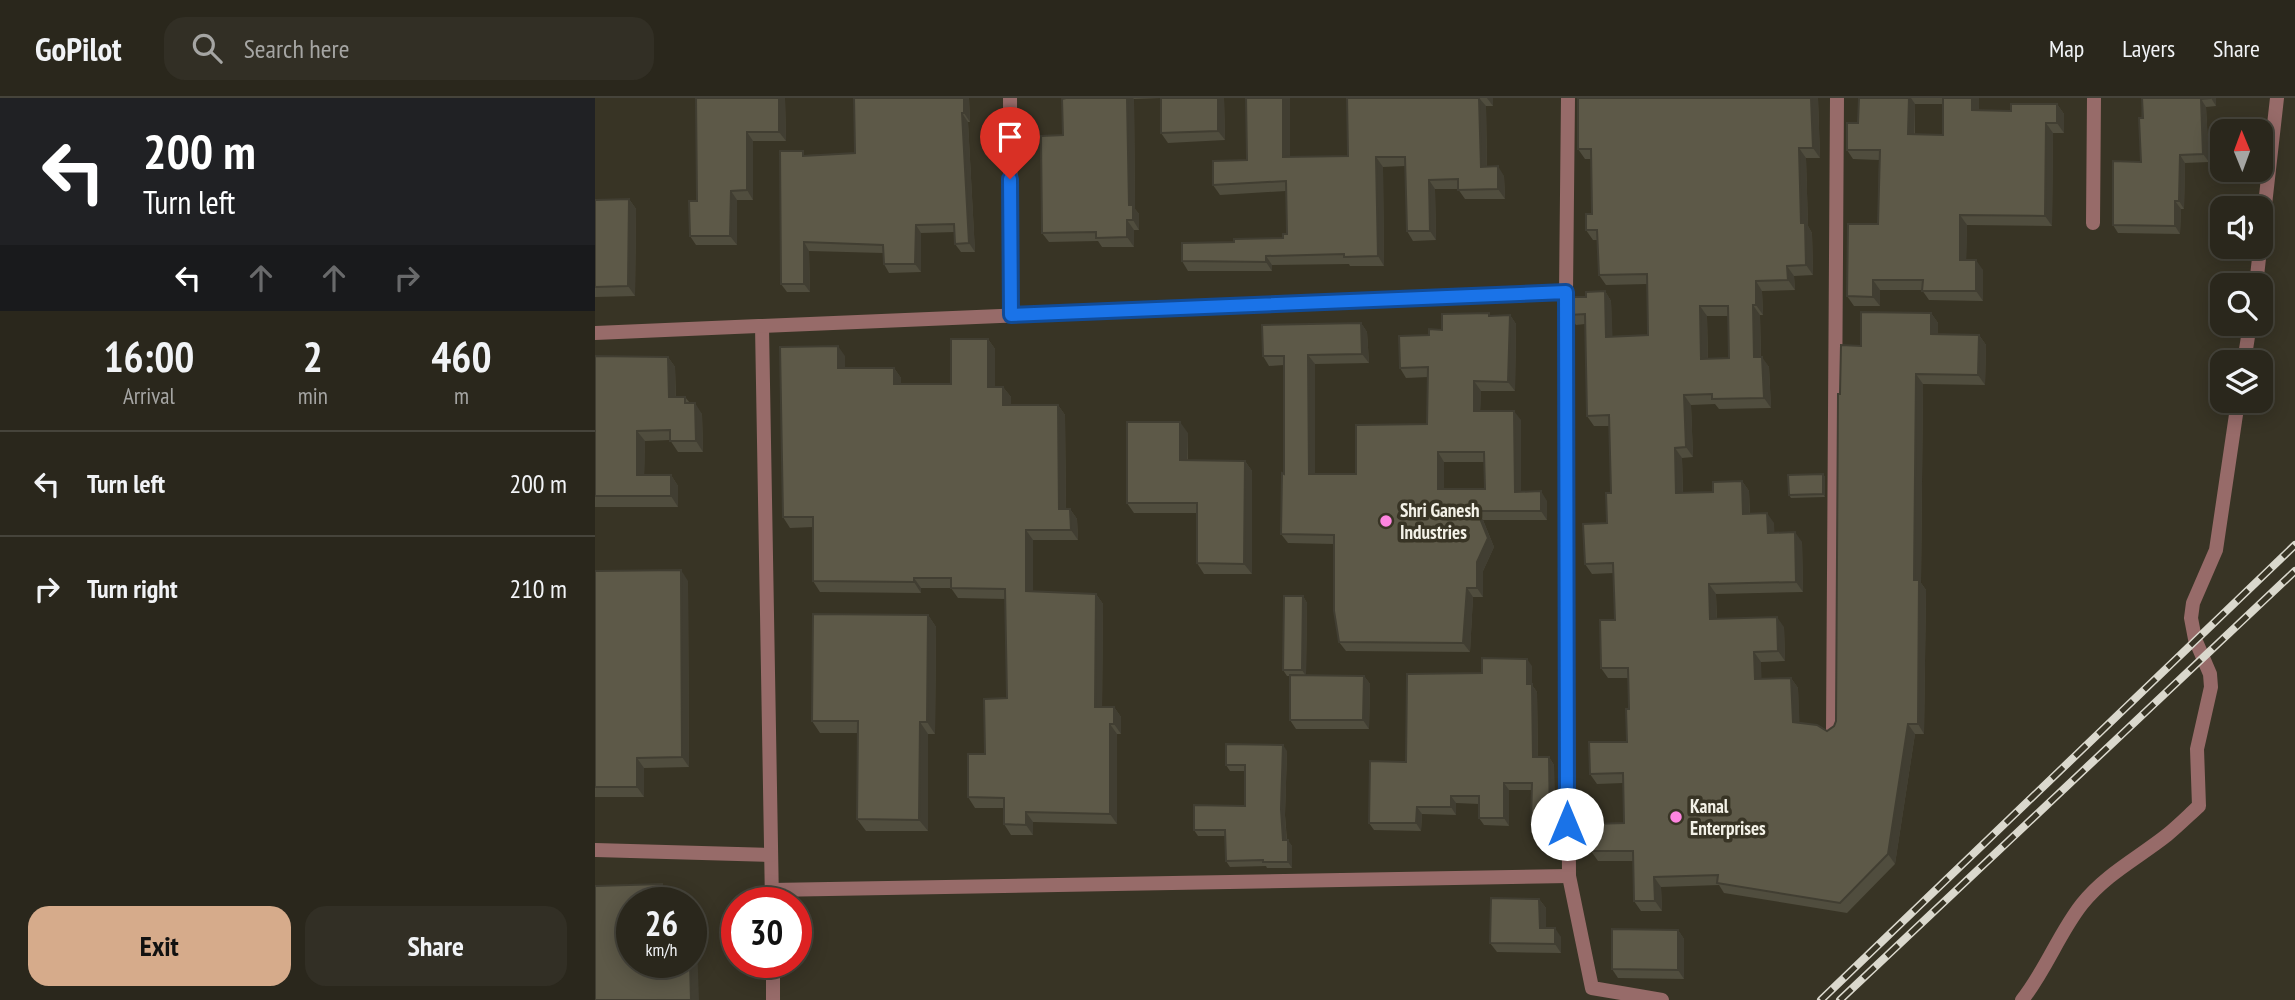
<!DOCTYPE html>
<html lang="en">
<head>
<meta charset="utf-8">
<style>
	:root { --surface:#2a271c; --page:#322f25; --text:#f1f3f6; --muted:#a5a5a3; --line:#46443b; --accent:#d6ab8b }
	body { margin:0; font-family:"PT Sans Narrow",sans-serif; background:var(--page); color:var(--text); height:100vh; display:flex; flex-direction:column; font-size:26px; white-space:nowrap }
	* { box-sizing:border-box; margin:0 }
	p { font-size:23px; color:var(--muted) }
	.icon { flex:none; width:38px; height:38px; fill:none; stroke:currentColor; stroke-width:2; stroke-linecap:round; stroke-linejoin:round }
	.map { position:relative; flex:1; overflow:hidden }
	.details { display:flex; flex-direction:column; background:var(--surface); width:595px }
	.details>* { flex:none }
	.guide { background:#202124; color:#fff; overflow:hidden }
	.needle { width:46px; rotate:359deg }
	.fabs { position:absolute; left:1615px; top:21px; display:grid; gap:14px }
	.fabs a { display:grid; place-items:center; width:63px; height:63px; border-radius:14px; background:var(--surface); box-shadow:0 4px 18px #0003,0 0 0 2px var(--line); font-size:35px }
	.speed { position:absolute; left:21px; top:789px; display:flex; gap:14px; font-size:35px; font-weight:700; text-align:center }
	.speed>* { display:grid; place-content:center; width:91px; height:91px; border-radius:50%; background:var(--surface); box-shadow:0 4px 18px #0003,0 0 0 2px var(--line); line-height:1 }
	.speed small { font-size:18px; font-weight:400 }
	.speed .limit { border:10px solid #d22; background:#fff; color:#111 }
	.pin { position:absolute; display:grid; place-items:center; width:60px; height:60px; color:#fff; margin:-72px -30px; border-radius:50% 50% 50% 0; rotate:-45deg; box-shadow:0 0 7px #0007 }
	.pin .icon { rotate:45deg }
	.me { position:absolute; width:77px; margin:-38px; rotate:0deg; stroke-linejoin:round; filter:drop-shadow(0 0 5px #0008) }
	.turn { display:flex; align-items:center; gap:24px; height:147px; padding:0 28px; font-size:32px }
	.turn .icon { width:91px; height:91px; stroke-width:2.5 }
	.turn b { display:block; font-size:49px; line-height:60px }
	.lanes { display:flex; align-items:center; height:66px; padding:0 28px; background:#0003; justify-content:center; gap:35px; direction:ltr }
	.lanes .off { opacity:.35 }
	.eta { display:flex; justify-content:space-evenly; align-items:center; height:119px; text-align:center }
	.eta b { font-size:42px; font-weight:600; line-height:49px }
	.button { display:flex; gap:14px; margin-top:auto; padding:14px 28px }
	.button a { flex:1; height:80px; border-radius:21px; background:var(--accent); color:#111; font-size:28px; font-weight:600; line-height:80px; text-align:center }
	.button a+a { background:var(--page); color:var(--text) }
	ul { padding:0; list-style:none }
	li { display:flex; align-items:center; gap:21px; height:105px; padding:0 28px; border-top:2px solid var(--line) }
	li div { flex:1 }
	li b { display:block; font-size:26px }
	li em { font-style:normal }
	header { display:flex; align-items:center; gap:42px; box-sizing:border-box; height:98px; padding:0 35px; background:var(--surface); border-bottom:2px solid var(--line) }
	header strong { font-size:33px }
	nav { display:flex; gap:38px; margin-inline-start:auto; font-size:24px }
	.search { width:490px; height:63px; background:var(--page); display:flex; align-items:center; gap:18px; box-sizing:border-box; padding:0 24px; border-radius:21px; color:var(--muted); font-size:26px }
	main { display:flex; flex:1; min-height:0 }
	.map>svg:first-child { display:block }
	.lines { fill:none; stroke-linecap:round; stroke-linejoin:round }
	.street { stroke:#976b69; stroke-width:14 }
	.rail-casing { stroke:#dad8cd; stroke-width:8 }
	.rail { stroke:#383425; stroke-width:5; stroke-dasharray:16; stroke-linecap:butt }
	.wall { fill:#504d3e; fill-rule:evenodd }
	.shaded-wall { fill:#413e32 }
	.building { fill:#5d5948; stroke:#413e32; stroke-width:2; fill-rule:evenodd }
	.route-casing { stroke:#114b97; stroke-width:18 }
	.route { stroke:#1a73e8; stroke-width:12 }
	.poi-dot { fill:#fe85e0; stroke:#383425; stroke-width:2.5 }
	.labels { text-anchor:middle; stroke-width:7; stroke-linejoin:round; paint-order:stroke }
	.poi-label { font-size:19px; font-weight:bold; fill:#f3f1e7; stroke:#383425; text-anchor:start }
</style>
</head>
<body>
<header>
<strong>GoPilot</strong>
<div class="search"><svg class="icon" aria-label="search" viewBox="0 0 24 24"><circle cx="10" cy="10" r="6"/><path d="M15 15l6 6"/></svg>Search here</div>
<nav><a>Map</a><a>Layers</a><a>Share</a></nav>
</header>
<main>
<section class="details">
<div class="guide">
<div class="turn"><svg class="icon" aria-label="left" viewBox="0 0 24 24"><path d="M17 20v-9H6M10 6l-5 5 5 5"/></svg><div><b>200 m</b>Turn left</div></div>
<div class="lanes"><svg class="icon" aria-label="left" viewBox="0 0 24 24"><path d="M17 20v-9H6M10 6l-5 5 5 5"/></svg><svg class="icon off" aria-label="ahead" viewBox="0 0 24 24"><path d="M12 20V5M6 11l6-6 6 6"/></svg><svg class="icon off" aria-label="ahead" viewBox="0 0 24 24"><path d="M12 20V5M6 11l6-6 6 6"/></svg><svg class="icon off" aria-label="right" viewBox="0 0 24 24"><path d="M7 20v-9h11M14 6l5 5-5 5"/></svg></div>
</div>
<div class="eta">
<div><b>16:00</b><p>Arrival</p></div>
<div><b>2</b><p>min</p></div>
<div><b>460</b><p>m</p></div>
</div>
<ul>
<li><svg class="icon" aria-label="left" viewBox="0 0 24 24"><path d="M17 20v-9H6M10 6l-5 5 5 5"/></svg><div><b>Turn left</b></div><em>200 m</em></li>
<li><svg class="icon" aria-label="right" viewBox="0 0 24 24"><path d="M7 20v-9h11M14 6l5 5-5 5"/></svg><div><b>Turn right</b></div><em>210 m</em></li>
</ul>
<div class="button"><a>Exit</a><a>Share</a></div>
</section>
<div class="map">
<svg width="1700" height="902" viewBox="0 0 1700 902">
	<rect width="100%" height="100%" fill="#383425"/>
	<g class="lines">
		<!-- street -->
		<g class="street">
			<path d="M415,0L416,217"/>
			<path d="M973,0L971,194L974,778L997,890L1067,902"/>
			<path d="M1498,125L1499,0"/>
			<path d="M1661,187L1682,0"/>
			<path d="M167,228L177,805"/>
			<path d="M0,235L971,194"/>
			<path d="M1649,264L1655,226"/>
			<path d="M1238,633L1242,0"/>
			<path d="M0,752L176,757"/>
			<path d="M176,792L974,778"/>
			<path d="M178,864V902"/>
			<path d="M1427,902C1451,872 1464,835 1487,806C1511,776 1543,760 1572,737C1583,728 1593,718 1604,708L1602,651L1616,589L1615,576L1600,541L1596,520L1598,505L1621,452L1643,303"/>
		</g>
		<defs>
			<g id="rail">
				<path d="M1226,902L1700,447"/>
				<path d="M1245,902L1700,473"/>
			</g>
		</defs>
		<!-- rail casing -->
		<use href="#rail" class="rail-casing"/>
		<!-- rail -->
		<use href="#rail" class="rail"/>
	</g>
	<!-- wall -->
	<g class="wall">
		<path d="M101,0H190L191,43H158V102H142V147H101L95,138L102,103Z"/>
		<path d="M374,0L375,24H373L380,154H366L360,146V134L326,135V174L294,175L289,166L288,155L214,153L215,194H192L186,186L211,57L260,55Z"/>
		<path d="M471,0H629L630,42L573,45L566,35V0L539,1L540,111L544,116V132H539V149H507L503,143L454,144L447,135L468,37Z"/>
		<path d="M752,0H898V8H891L892,68L909,78L910,101H870L863,91H840L841,142L818,143L812,133L810,68L788,69L789,168H755L754,166L677,167V173H593L587,163L639,144L688,140L692,136L691,93L625,97L618,87L652,62L695,59L753,58Z"/>
		<path d="M983,0H1223L1225,60H1211L1213,128L1217,135L1218,177L1199,178L1200,192L1167,193L1168,217H1165L1166,259L1174,269L1176,310L1124,311L1120,306L1096,307L1098,359L1087,360L1088,395L1118,394L1147,383L1154,393L1155,416L1179,425V434L1207,444L1208,494L1121,496L1122,521L1189,529L1190,563L1166,564V581L1196,580L1203,590L1204,625L1232,633L1239,628L1241,623L1245,296L1266,248L1336,215L1343,225V236L1384,237L1391,247L1390,287L1328,286L1326,485L1331,492L1329,636H1320L1300,766L1252,815L1129,795L1124,787L1066,789L1067,813H1046L1039,803L1038,763H1003L996,753L1029,725L1028,685L1002,686L995,676L1032,644L1034,611L1033,580H1013L1006,570L1020,522L1019,475L997,476L990,466L1012,425L1016,395L1014,328H999L992,318L990,226L981,227L974,217L991,199L1010,193L1016,203L1017,238L1053,237L1052,186L1011,187L1004,177L1003,142H998L991,132L997,116L996,61H990L983,51ZM1112,218H1133L1134,260L1113,261Z"/>
		<path d="M1264,0H1384V12L1416,13L1462,6L1469,16V35H1458L1457,128L1372,127L1371,162L1388,172V203L1334,202L1327,192H1285V208H1259L1252,198L1283,126L1284,62L1258,61L1252,52L1263,25ZM1320,6H1348V37H1320Z"/>
		<path d="M1547,0H1621V8L1611,9L1614,64L1590,65L1589,111H1586L1585,136L1523,135L1518,127L1546,64Z"/>
		<path d="M34,101L41,111L40,198L0,199V102Z"/>
		<path d="M897,217H915L921,226L920,293H886L885,313L926,322V394L952,403V422H888L899,449L888,473V499H878L875,554L751,553L744,544L739,446L693,445L686,436L689,376V267L674,268L668,258L766,225L772,234L774,265L720,266V376H761L832,326L833,279L811,280L805,270L834,237L847,232ZM849,364H890V391H849Z"/>
		<path d="M393,241L400,251V289H408L416,299V307H463L470,317L471,411H475L482,421L483,442H438V493L501,496L508,506L507,609H519L526,619V636H522V726L438,724V737H416L409,726V710H380L373,699L412,600L410,501L363,500L356,490H326V495L225,494L218,483V429L195,430L188,419L250,258V270H299L306,280V286H356Z"/>
		<path d="M0,258L73,259L80,269L81,299H90L95,305L107,316L108,354H83L75,342L50,343L49,377H76L83,388V409H0Z"/>
		<path d="M593,335V362L650,363L657,373V476H609L602,465V415H539L532,405Z"/>
		<path d="M1228,376L1230,379V399L1196,400L1194,397Z"/>
		<path d="M0,473L93,483L94,669L49,670V699H0Z"/>
		<path d="M708,498L712,505L711,577L769,578L775,586L774,631H701L695,622V578H692L688,572Z"/>
		<path d="M333,517L341,529L340,636H333V733H271L262,721L263,635H225L217,623Z"/>
		<path d="M937,568V587L942,594L943,659H954L959,667L960,732H942L936,724L937,692H914V728L889,727L884,720V706L861,705V717L827,716L826,733L779,732L774,725L811,664L887,575Z"/>
		<path d="M692,653L690,717L692,742L697,748V770H672L671,768L635,769L631,763L630,738H603L599,732L650,708V673H635L631,667Z"/>
		<path d="M944,801L951,810V830L966,839V855L902,854L895,845Z"/>
		<path d="M1083,832L1089,841V881L1023,880L1017,871Z"/>
	</g>
	<!-- shaded-wall -->
	<g class="shaded-wall">
		<path d="M184,0H190L191,43L184,34Z"/>
		<path d="M369,0H374L375,24L369,15Z"/>
		<path d="M532,0H538L539,1L540,111L544,116V132L538,122L534,107Z"/>
		<path d="M623,0H629L630,42L623,33Z"/>
		<path d="M688,0H695V69L688,59Z"/>
		<path d="M884,0L891,8L892,78L886,69Z"/>
		<path d="M892,0H898V8Z"/>
		<path d="M1216,0H1223L1225,60L1218,50Z"/>
		<path d="M1314,0H1316L1320,6L1319,46L1313,36Z"/>
		<path d="M1377,0H1384V22L1377,12Z"/>
		<path d="M1616,0H1621V8Z"/>
		<path d="M1606,1L1611,9L1614,64L1608,56Z"/>
		<path d="M1462,6L1469,16V35L1462,25Z"/>
		<path d="M367,15L373,24L380,154L374,145Z"/>
		<path d="M1451,25L1458,35L1457,128L1450,118Z"/>
		<path d="M152,34L158,43V102L152,92Z"/>
		<path d="M1204,50L1211,60L1213,128L1217,135L1218,177L1211,167L1206,125Z"/>
		<path d="M1585,57L1590,65L1589,111L1584,103Z"/>
		<path d="M781,59L788,69L789,168L783,158Z"/>
		<path d="M903,68L909,78L910,101L903,91Z"/>
		<path d="M834,82L840,91L841,142L835,133Z"/>
		<path d="M136,93L142,102V147L135,138Z"/>
		<path d="M34,101L41,111L40,198L33,188Z"/>
		<path d="M1580,103L1586,111L1585,136L1580,128Z"/>
		<path d="M1365,117L1372,127L1371,172L1365,162Z"/>
		<path d="M532,122L539,132V149L532,139Z"/>
		<path d="M321,127L326,135V174L320,166Z"/>
		<path d="M209,144L214,153L215,194L209,186Z"/>
		<path d="M671,158L677,167V173L671,164Z"/>
		<path d="M1381,162L1388,172V203L1381,193Z"/>
		<path d="M1192,168L1199,178L1200,192L1193,182Z"/>
		<path d="M1278,182L1285,192V208L1278,199Z"/>
		<path d="M1161,183L1167,193L1168,217L1161,207Z"/>
		<path d="M1010,193L1016,203L1018,248L1011,239Z"/>
		<path d="M1158,207L1165,217L1166,269L1159,259Z"/>
		<path d="M1105,208L1112,218L1113,271L1106,261Z"/>
		<path d="M1336,215L1343,225V246L1336,236Z"/>
		<path d="M915,217L921,226L920,293L913,284Z"/>
		<path d="M766,225L772,234L774,265L767,256Z"/>
		<path d="M1384,237L1391,247L1390,287L1383,277Z"/>
		<path d="M393,241L400,251V299L393,289Z"/>
		<path d="M243,248L250,258V280L243,270Z"/>
		<path d="M713,257L720,266V385L714,376Z"/>
		<path d="M73,259L80,269L81,309L74,299Z"/>
		<path d="M1167,259L1174,269L1176,310L1169,300Z"/>
		<path d="M299,270L306,280V296L299,286Z"/>
		<path d="M1321,276L1328,286L1326,485L1331,492L1329,636L1323,626L1319,482Z"/>
		<path d="M879,283L886,293L885,322L879,313Z"/>
		<path d="M408,289L416,299V318L408,307Z"/>
		<path d="M1089,297L1096,307L1098,359L1091,349Z"/>
		<path d="M100,305L107,316L108,354L101,343Z"/>
		<path d="M463,307L470,317L471,421L464,411Z"/>
		<path d="M919,313L926,322V403L920,394Z"/>
		<path d="M585,324L593,335L592,373L585,362Z"/>
		<path d="M42,333L50,343L49,388L42,377Z"/>
		<path d="M1080,350L1087,360L1088,405L1081,395Z"/>
		<path d="M843,354L849,364V400L843,391Z"/>
		<path d="M650,363L657,373V476L649,466Z"/>
		<path d="M1228,376L1230,379V399L1228,396Z"/>
		<path d="M76,377L83,388V409L76,398Z"/>
		<path d="M1147,383L1154,393L1155,426L1148,416Z"/>
		<path d="M946,393L952,403V422L946,413Z"/>
		<path d="M475,411L482,421L483,442L476,432Z"/>
		<path d="M882,413L888,422L899,449L888,473V499L882,490Z"/>
		<path d="M1172,415L1179,425L1180,445L1173,435Z"/>
		<path d="M431,432L438,442V503L431,493Z"/>
		<path d="M1200,434L1207,444L1208,494L1201,484Z"/>
		<path d="M86,472L93,483L94,669L87,659Z"/>
		<path d="M319,480L326,490V495L319,484Z"/>
		<path d="M1114,486L1121,496L1122,531L1115,521Z"/>
		<path d="M872,490L878,499L875,554L868,545Z"/>
		<path d="M501,496L508,506L507,619L500,609Z"/>
		<path d="M708,498L712,505L711,578L707,572Z"/>
		<path d="M333,517L341,529L340,636L332,624Z"/>
		<path d="M1182,519L1189,529L1190,563L1183,553Z"/>
		<path d="M1159,554L1166,564L1167,591L1160,581Z"/>
		<path d="M932,561L937,568V587L942,594L943,666L938,659L932,586Z"/>
		<path d="M769,578L775,586L774,631L768,622Z"/>
		<path d="M1196,580L1203,590L1205,634L1198,624Z"/>
		<path d="M519,609L526,619V636L519,626Z"/>
		<path d="M325,624L333,636V733L324,722Z"/>
		<path d="M515,626L522,636V726L515,716Z"/>
		<path d="M1313,626L1320,636L1300,766L1293,756Z"/>
		<path d="M688,647L692,653L690,717L692,748L688,742L686,711Z"/>
		<path d="M954,659L959,667L960,732L955,724Z"/>
		<path d="M42,660L49,670V699L42,689Z"/>
		<path d="M909,685L914,692V728L909,720Z"/>
		<path d="M856,698L861,705V717L856,709Z"/>
		<path d="M822,709L827,716L826,733L821,725Z"/>
		<path d="M431,714L438,724V737L431,727Z"/>
		<path d="M693,742L697,748V770L693,764Z"/>
		<path d="M1059,779L1066,789L1067,813L1060,803Z"/>
		<path d="M67,786L74,797L75,805H67Z"/>
		<path d="M944,801L951,810V839L945,830Z"/>
		<path d="M96,811L101,818L104,902H96L95,864Z"/>
		<path d="M960,830L966,839V855L960,846Z"/>
		<path d="M1083,832L1089,841V881L1083,872Z"/>
	</g>
	<!-- building -->
	<g class="building">
		<path d="M101,0H184V34H152V92L136,93L135,138H95L94,103H102Z"/>
		<path d="M259,0H369V15H367L374,145L360,146L359,126L321,127L320,166H289L288,147L209,144V186H186L185,53H208V58L260,55Z"/>
		<path d="M471,0H532L534,107H538V122H532V139L501,140V134L447,135L446,38L468,37L467,1Z"/>
		<path d="M566,0H623V33L566,35Z"/>
		<path d="M651,0H688V59L753,58L752,0H884L886,69L903,68V91L863,92V81L834,82L835,133H812L810,59H781L783,158L749,159V156L671,158V164L587,163V145L639,144V141L688,140V136H692L691,83L618,87V63L652,62Z"/>
		<path d="M983,0H1216L1218,50H1204L1206,125H1210L1211,167L1192,168L1193,182L1161,183V207H1158L1159,259H1167L1169,300L1117,301V296L1089,297L1091,349L1080,350L1081,395L1118,394V384L1147,383L1148,416L1172,415L1173,435L1200,434L1201,484L1114,486L1115,521L1182,519L1183,553L1159,554L1160,581L1196,580L1198,624L1222,627L1232,633L1239,628L1241,623L1243,296H1245L1246,247L1266,248V214L1336,215V236L1384,237L1383,277L1321,276L1319,482H1324L1323,626H1313L1293,756L1245,805L1122,785L1123,777L1059,779L1060,803H1039L1038,753H996V726L1029,725L1028,675L995,676L994,644H1032L1031,611H1034L1033,570H1006L1005,522H1020L1018,465L990,466L988,426L1012,425L1011,395H1016L1014,317L992,318L990,216L974,217V199H991V194L1010,193L1011,239L1053,237L1052,176L1004,177L1002,132H991V116H997L996,51H983ZM1105,208H1133L1134,260L1106,261Z"/>
		<path d="M1264,0H1314L1313,36L1348,37V0H1377V12L1416,13V6H1462V25H1451L1450,118L1365,117V162H1381V193H1327L1328,182H1278V199L1252,198L1253,126H1283L1285,52H1252V25H1263Z"/>
		<path d="M1547,0H1616L1606,1L1608,56L1585,57L1584,103H1580V128L1518,127V63L1546,64L1544,20H1548Z"/>
		<path d="M34,101L33,188L0,189V102Z"/>
		<path d="M894,215V218L915,217L913,284L879,283V313H919L920,394L946,393V413H882L893,440L882,464V490H872L868,545L744,544L739,513V437L686,436L687,375L689,376V258H668L667,227L766,225L767,256L713,257L714,376H761V327L832,326L833,269L805,270L804,238L834,237V231L847,232V216ZM843,354H889L890,391H843Z"/>
		<path d="M356,241H393V289H408V307H463L464,411H475L476,432H431V493L501,496L500,609H519V626H515V716L431,714V727L409,726V700L373,699V656H390L389,601L412,600L410,491L356,490V480H319V484L218,483V419H188L185,249L243,248V270H299V286H356Z"/>
		<path d="M0,258L73,259L74,299H90V305H100L101,343H75V332L42,333V377H76V398H0Z"/>
		<path d="M532,324H585V362L650,363L649,466L602,465V405H532Z"/>
		<path d="M1228,376V396L1194,397L1193,377Z"/>
		<path d="M86,472L87,659L42,660V689H0V473Z"/>
		<path d="M689,498H708L707,572H688Z"/>
		<path d="M218,516L333,517L332,624H325L324,722L262,721L263,623H217Z"/>
		<path d="M887,560L932,561V586H937L938,659H954L955,724H936L937,685H909V720H884V698H856V709H822L821,725H774L775,663L811,664L812,576L887,575Z"/>
		<path d="M695,577L769,578L768,622H695Z"/>
		<path d="M631,646L688,647L686,711L688,742H693V764H668V762L631,763L630,732H599V707L650,708V667H631Z"/>
		<path d="M67,786V805H37V864H95L96,902H0V788Z"/>
		<path d="M896,800L944,801L945,830H960V846L895,845Z"/>
		<path d="M1017,831L1083,832V872L1017,871Z"/>
	</g>
	<g class="lines">
		<defs>
			<path id="route" d="M415,81L416,217L971,194L972,726"/>
		</defs>
		<!-- route casing -->
		<use href="#route" class="route-casing"/>
		<!-- route -->
		<use href="#route" class="route"/>
	</g>
	<!-- markers -->
	<g class="poi-dot">
		<circle cx="791" cy="423" r="7"/>
		<circle cx="1081" cy="719" r="7"/>
	</g>
	<g class="labels">
		<!-- poi labels -->
		<g class="poi-label">
			<text x="805" y="419">Shri Ganesh<tspan x="805" dy="22">Industries</tspan></text>
			<text x="1095" y="715">Kanal<tspan x="1095" dy="22">Enterprises</tspan></text>
		</g>
	</g>
</svg>
<div class="fabs">
<a><svg class="needle" viewBox="-14 -14 28 28"><path d="M0-13l5 13h-10z" fill="#e53935"/><path d="M0 13l5-13h-10z" fill="#a5a5a3"/></svg></a>
<a><svg class="icon" aria-label="sound" viewBox="0 0 24 24"><path d="M4 9h4l5-4v14l-5-4H4zM17 9q2 3 0 6"/></svg></a>
<a><svg class="icon" aria-label="search" viewBox="0 0 24 24"><circle cx="10" cy="10" r="6"/><path d="M15 15l6 6"/></svg></a>
<a><svg class="icon" aria-label="layers" viewBox="0 0 24 24"><path d="M12 4l9 5-9 5-9-5zM3 14l9 5 9-5"/></svg></a>
</div>
<div class="speed"><div>26<small>km/h</small></div><div class="limit">30</div></div>
<div class="pin" style="left:415px;top:81px;background:#d93025"><svg class="icon" aria-label="arrive" viewBox="0 0 24 24"><path d="M6 21V4h12l-3 4 3 4H6"/></svg></div>
<svg class="me" style="left:972px;top:726px" viewBox="-20 -20 40 40"><circle r="19" fill="#fff"/><path d="M0-13L10 11 0 6-10 11z" fill="#1a73e8"/></svg>
</div>
</main>
</body>
</html>
